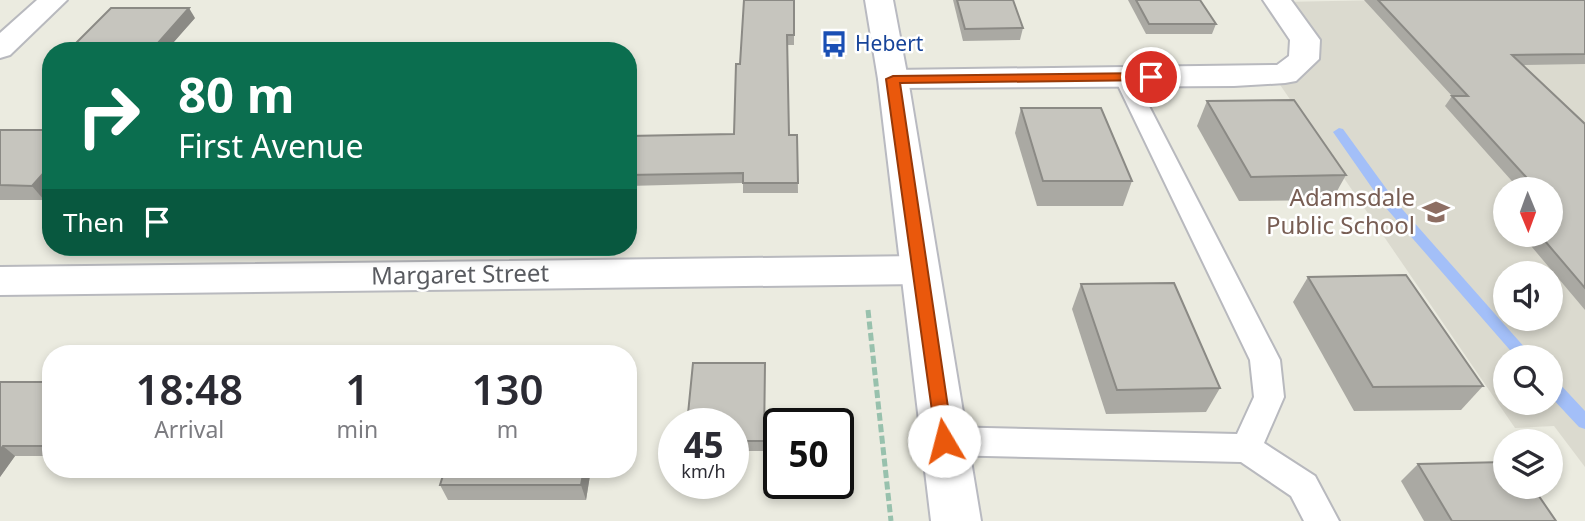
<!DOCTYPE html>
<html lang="en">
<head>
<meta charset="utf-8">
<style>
	:root { --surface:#fff; --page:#f2f2f3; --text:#2b2b33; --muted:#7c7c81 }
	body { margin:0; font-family:"Noto Sans",sans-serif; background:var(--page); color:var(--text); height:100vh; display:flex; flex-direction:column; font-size:26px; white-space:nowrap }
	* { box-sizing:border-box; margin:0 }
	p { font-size:23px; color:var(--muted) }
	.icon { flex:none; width:38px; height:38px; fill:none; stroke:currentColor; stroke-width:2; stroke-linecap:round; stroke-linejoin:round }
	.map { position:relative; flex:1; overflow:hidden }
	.sheet { position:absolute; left:42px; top:345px; width:595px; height:133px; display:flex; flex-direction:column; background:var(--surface); border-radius:28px; box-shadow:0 4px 10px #0003 }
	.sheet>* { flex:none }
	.banner { position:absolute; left:42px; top:42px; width:595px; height:214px; border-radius:28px; box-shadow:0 4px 10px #0003; background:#0b6e4f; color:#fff; overflow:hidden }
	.needle { width:46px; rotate:179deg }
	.tools { position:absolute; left:1493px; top:177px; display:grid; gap:14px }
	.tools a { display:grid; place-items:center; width:70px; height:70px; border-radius:50%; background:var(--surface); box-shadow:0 4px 10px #0003; font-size:35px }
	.speed { position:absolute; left:658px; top:408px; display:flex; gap:14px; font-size:35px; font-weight:700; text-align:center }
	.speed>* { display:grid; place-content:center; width:91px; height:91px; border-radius:50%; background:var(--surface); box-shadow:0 4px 10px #0003; line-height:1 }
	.speed small { font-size:18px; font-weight:400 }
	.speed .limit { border:4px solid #111; border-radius:10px; background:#fff; color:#111 }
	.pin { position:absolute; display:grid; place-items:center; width:60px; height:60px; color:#fff; margin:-30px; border:4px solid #fff; border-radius:50%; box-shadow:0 2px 7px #0007 }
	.me { position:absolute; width:77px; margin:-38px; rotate:352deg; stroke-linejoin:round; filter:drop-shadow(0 0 5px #0008) }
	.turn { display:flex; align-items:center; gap:24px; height:147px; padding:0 21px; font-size:32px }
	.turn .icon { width:91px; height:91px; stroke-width:2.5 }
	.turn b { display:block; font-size:49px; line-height:60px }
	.then { display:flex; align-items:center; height:66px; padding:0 21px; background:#0003; gap:14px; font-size:26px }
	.eta { display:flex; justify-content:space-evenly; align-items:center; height:119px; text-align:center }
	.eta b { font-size:42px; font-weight:600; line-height:49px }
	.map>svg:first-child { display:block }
	.education { fill:#dbdacf; fill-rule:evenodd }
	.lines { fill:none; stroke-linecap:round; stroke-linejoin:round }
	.stream { fill:#a3bff8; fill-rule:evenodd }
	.lane-casing { stroke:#b8b9be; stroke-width:4 }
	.street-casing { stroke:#b8b9be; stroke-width:4 }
	.secondary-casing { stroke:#b9bac1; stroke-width:4 }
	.path { stroke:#98c1ad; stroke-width:5; stroke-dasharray:8 3.5; stroke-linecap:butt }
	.lane { fill:#fff; fill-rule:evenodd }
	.street { fill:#fff; fill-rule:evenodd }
	.secondary { fill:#fff; fill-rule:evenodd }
	.wall { fill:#aaa9a3 }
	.shaded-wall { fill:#8b8a85 }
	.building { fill:#c6c5be; stroke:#8b8a85; stroke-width:2 }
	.route { fill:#ea580c; stroke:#983908; stroke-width:2 }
	.labels { text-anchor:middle; stroke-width:5; stroke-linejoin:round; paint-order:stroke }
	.far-transit-label { font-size:21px; fill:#164399; stroke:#fff; text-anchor:start }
	.education-label { font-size:24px; fill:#785e54; stroke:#fff; text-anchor:end }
	.street-label { font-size:24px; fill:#595b60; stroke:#fff }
</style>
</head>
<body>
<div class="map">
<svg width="1585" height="521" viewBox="0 0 1585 521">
	<rect width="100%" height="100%" fill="#ebebe0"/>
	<!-- education -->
	<path class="education" d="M1385,0H1585V467L1554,426L1515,428L1274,76L1308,59L1281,2ZM1505,189H1550V234H1505ZM1505,273H1550V318H1505ZM1505,357H1550V402H1505Z"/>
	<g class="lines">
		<!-- stream -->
		<g class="stream">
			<path d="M1339,128L1343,129L1396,202L1533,357H1516L1386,208L1333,132Z"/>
			<path d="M1550,379L1556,380L1585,411V429L1579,427L1550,396Z"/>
		</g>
		<defs>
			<path id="lane" d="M1124,71L1131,73L1134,77L1280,360L1284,397L1264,443L1315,476L1339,521H1304L1291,496L1241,462L944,455L933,451L928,441L933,431L944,427L1237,434L1254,397L1250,360L1114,77L1117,73Z"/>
			<g id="street">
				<path d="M37,0H67L10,55L0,58V33Z"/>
				<path d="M1263,0H1291L1320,40L1319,59L1296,81L1285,83L1234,86L893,88L882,86L878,79L882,72L893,70L1277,65L1289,56L1290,40Z"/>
				<path d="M920,256L934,260L939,270L934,280L920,284L0,295V267Z"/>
			</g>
			<path id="secondary" d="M865,0H893L908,79L981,521H931L878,79Z"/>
		</defs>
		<!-- lane casing -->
		<use href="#lane" class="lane-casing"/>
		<!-- street casing -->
		<use href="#street" class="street-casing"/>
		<!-- secondary casing -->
		<use href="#secondary" class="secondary-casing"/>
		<!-- path -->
		<path class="path" d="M868,310L891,521"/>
		<!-- lane -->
		<use href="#lane" class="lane"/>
		<!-- street -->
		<use href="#street" class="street"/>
		<!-- secondary -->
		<use href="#secondary" class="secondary"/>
	</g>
	<!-- wall -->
	<g class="wall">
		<path d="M794,0V45H787L789,135H797L798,193H743V183L628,186V136L734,134L740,64Z"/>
		<path d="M953,0H1013L1023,28L1020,40L963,41Z"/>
		<path d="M1128,0H1200L1216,24L1212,34H1146Z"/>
		<path d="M1364,0H1585V64L1523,65L1585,124V310L1521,234H1550V189H1519L1445,106L1452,96Z"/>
		<path d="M195,18L168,48L218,47L220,51H81L76,43Z"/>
		<path d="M1207,101L1346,175L1332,200L1239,201L1197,126Z"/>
		<path d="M1021,108L1132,181L1123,206H1037L1015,133Z"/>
		<path d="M0,130H51V193L44,200H0Z"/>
		<path d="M1505,200V216L1499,208Z"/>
		<path d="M1308,277L1483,386L1461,410L1354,411L1293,302Z"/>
		<path d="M1081,284L1220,388L1206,412L1106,414L1072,309Z"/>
		<path d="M765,363V451H733V424Z"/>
		<path d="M0,382H51V456H15L0,477Z"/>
		<path d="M1418,464L1556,521H1424L1401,481Z"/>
		<path d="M591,469L586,500H448L440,485Z"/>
	</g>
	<!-- shaded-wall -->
	<g class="shaded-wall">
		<path d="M189,8L195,18L166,51H162L158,43Z"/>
		<path d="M48,168L51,171V193L44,200L32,186Z"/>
		<path d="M3,446L15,456L0,477V450Z"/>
		<path d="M584,469H591L586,500L581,485Z"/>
	</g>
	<!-- building -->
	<g class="building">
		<path d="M744,0H794V35H787L789,135H797L798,183H743V173L628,175V136L734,134L736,64H740Z"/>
		<path d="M957,0H1013L1023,28L965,29Z"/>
		<path d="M1136,0H1200L1216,24H1149Z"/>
		<path d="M1378,0H1585V54L1512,55L1585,124V288L1539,234H1550V189H1537L1452,96H1468Z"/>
		<path d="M111,8H189L158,43H76Z"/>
		<path d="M218,47L215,51H164L167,48Z"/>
		<path d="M1294,100L1346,175L1251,177L1207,101Z"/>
		<path d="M1021,108H1101L1132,181H1043Z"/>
		<path d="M0,130H51V168H48L32,186L0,185Z"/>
		<path d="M1406,275L1483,386L1373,387L1308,277Z"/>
		<path d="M1174,283L1220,388L1117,390L1081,284Z"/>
		<path d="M693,363H765L764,441H733V424H687Z"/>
		<path d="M0,382H51V446H3L0,450Z"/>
		<path d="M1505,462V486H1532L1556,521H1452L1418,464Z"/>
		<path d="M445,469H584L581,485H440Z"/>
	</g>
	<!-- route -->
	<path class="route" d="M1151,73L1158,77L1156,80L900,83L953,441L950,447L944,449L937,447L886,79L893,76Z"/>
	<!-- icons -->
	<defs>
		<symbol id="bus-bare" viewBox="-9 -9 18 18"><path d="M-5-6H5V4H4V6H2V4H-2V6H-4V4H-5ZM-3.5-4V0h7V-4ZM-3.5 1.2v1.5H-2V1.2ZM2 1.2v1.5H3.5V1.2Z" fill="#1a4fb4" stroke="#fff" stroke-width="2.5" paint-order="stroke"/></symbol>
		<symbol id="school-bare" viewBox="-9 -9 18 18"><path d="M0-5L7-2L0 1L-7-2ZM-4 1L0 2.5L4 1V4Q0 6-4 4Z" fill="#8d6e63" stroke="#fff" stroke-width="2.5" paint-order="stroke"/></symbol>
	</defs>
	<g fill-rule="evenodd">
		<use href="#bus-bare" x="815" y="25" width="38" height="38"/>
		<use href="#school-bare" x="1417" y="193" width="38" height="38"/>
	</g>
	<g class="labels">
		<!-- far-transit labels -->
		<g class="far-transit-label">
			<text x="855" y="51">Hebert</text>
		</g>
		<!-- education labels -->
		<g class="education-label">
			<text x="1415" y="206">Adamsdale<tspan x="1415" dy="28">Public School</tspan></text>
		</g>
		<!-- street labels -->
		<g class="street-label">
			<text transform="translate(460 275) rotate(-1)" y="8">Margaret Street</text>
		</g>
	</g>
</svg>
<div class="tools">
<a><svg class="needle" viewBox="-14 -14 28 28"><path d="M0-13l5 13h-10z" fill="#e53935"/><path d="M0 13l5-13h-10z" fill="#7c7c81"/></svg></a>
<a><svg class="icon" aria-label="sound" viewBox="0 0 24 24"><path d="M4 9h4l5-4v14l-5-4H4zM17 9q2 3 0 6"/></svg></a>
<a><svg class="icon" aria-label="search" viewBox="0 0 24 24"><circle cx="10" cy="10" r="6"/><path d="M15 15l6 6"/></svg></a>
<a><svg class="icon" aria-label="layers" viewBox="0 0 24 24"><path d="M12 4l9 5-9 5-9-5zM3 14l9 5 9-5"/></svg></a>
</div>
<div class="speed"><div>45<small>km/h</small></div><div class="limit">50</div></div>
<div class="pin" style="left:1151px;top:77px;background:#d93025"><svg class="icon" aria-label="arrive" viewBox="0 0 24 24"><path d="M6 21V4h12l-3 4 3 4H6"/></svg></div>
<svg class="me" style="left:944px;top:441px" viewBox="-20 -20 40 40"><circle r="19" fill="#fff"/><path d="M0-13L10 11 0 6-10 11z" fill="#ea580c"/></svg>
<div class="banner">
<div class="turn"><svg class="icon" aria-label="right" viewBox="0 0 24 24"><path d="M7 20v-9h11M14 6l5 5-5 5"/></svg><div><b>80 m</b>First Avenue</div></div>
<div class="then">Then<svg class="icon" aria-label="arrive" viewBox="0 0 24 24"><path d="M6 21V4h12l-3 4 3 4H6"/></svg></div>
</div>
<section class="sheet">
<div class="eta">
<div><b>18:48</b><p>Arrival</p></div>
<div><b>1</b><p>min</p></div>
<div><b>130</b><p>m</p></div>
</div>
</section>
</div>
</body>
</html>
